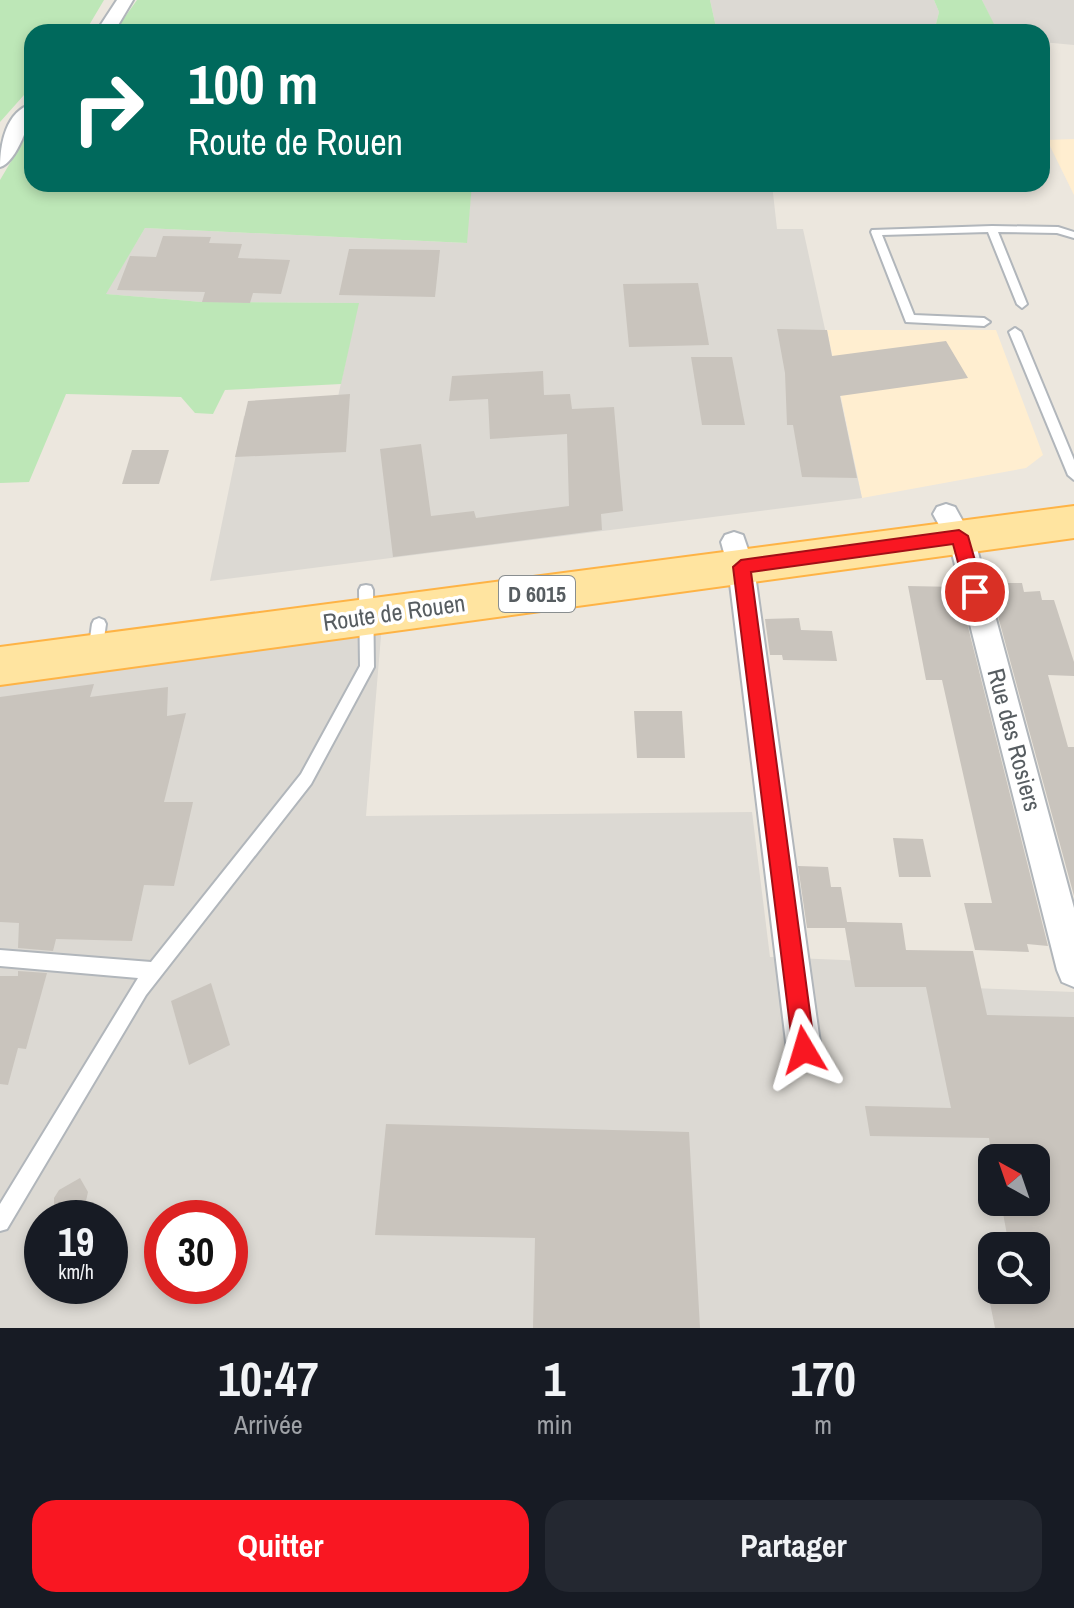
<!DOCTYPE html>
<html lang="fr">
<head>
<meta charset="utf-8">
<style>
	:root { --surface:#171b24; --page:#242831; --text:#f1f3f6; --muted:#9ea1a6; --accent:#f91722 }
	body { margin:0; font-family:"Archivo Narrow",sans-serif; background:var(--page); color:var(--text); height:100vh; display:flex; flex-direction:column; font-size:30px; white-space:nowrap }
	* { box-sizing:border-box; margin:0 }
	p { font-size:26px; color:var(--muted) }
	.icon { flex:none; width:44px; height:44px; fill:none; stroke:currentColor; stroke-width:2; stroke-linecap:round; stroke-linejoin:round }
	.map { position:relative; height:1328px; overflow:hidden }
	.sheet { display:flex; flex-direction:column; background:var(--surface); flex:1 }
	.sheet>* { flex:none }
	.hud { position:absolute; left:24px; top:24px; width:1026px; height:168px; border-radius:24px; box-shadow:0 4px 12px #0003; background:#00695c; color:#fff; overflow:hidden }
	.needle { width:52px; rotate:320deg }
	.tools { position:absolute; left:978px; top:1144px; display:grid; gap:16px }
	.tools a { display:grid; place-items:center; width:72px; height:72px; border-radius:16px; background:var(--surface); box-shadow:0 4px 12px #0003; font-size:40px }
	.speed { position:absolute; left:24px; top:1200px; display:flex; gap:16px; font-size:40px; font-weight:700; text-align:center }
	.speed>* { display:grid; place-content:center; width:104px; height:104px; border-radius:50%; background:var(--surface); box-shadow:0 4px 12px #0003; line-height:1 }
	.speed small { font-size:20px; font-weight:400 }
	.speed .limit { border:12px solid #d22; background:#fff; color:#111 }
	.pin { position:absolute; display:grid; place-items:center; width:68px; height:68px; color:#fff; margin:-34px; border:4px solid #fff; border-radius:50%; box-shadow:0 2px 8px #0007 }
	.me { position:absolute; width:88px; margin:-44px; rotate:353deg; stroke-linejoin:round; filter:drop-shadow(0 0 6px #0008) }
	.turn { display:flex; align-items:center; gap:28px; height:168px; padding:0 32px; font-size:36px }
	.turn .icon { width:104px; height:104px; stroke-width:2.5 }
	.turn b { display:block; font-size:56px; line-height:68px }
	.eta { display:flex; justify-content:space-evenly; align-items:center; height:136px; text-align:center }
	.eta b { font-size:48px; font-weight:700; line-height:56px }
	.button { display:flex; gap:16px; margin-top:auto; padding:16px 32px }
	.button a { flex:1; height:92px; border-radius:24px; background:var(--accent); color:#fff; font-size:32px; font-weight:700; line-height:92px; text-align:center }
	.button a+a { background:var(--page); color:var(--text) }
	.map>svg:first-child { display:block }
	.commercial { fill:#ffeed0 }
	.industrial { fill:#dcd9d3; fill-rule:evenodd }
	.green { fill:#bde7b7 }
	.building { fill:#c9c4bd }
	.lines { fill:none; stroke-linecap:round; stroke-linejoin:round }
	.service-casing { stroke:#b1b6bb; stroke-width:4 }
	.minor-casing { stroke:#b1b6bb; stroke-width:4 }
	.primary-casing { stroke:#feb345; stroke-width:4 }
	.service { fill:#fff; fill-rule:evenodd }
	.minor { fill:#fff; fill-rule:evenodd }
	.primary { fill:#ffe4a0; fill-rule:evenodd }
	.route { fill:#f91722; stroke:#a20f16; stroke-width:2 }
	.labels { text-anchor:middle; stroke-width:7; stroke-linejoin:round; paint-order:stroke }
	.shield { fill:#fff; stroke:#898e90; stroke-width:2 }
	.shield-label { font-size:22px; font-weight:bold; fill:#575d61 }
	.street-label { font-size:24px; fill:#575d61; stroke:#fff }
</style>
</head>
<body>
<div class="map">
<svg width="1074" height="1328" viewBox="0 0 1074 1328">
	<rect width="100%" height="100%" fill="#ece7de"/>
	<!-- commercial -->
	<g class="commercial">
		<path d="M1074,139V195L1047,140Z"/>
		<path d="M827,330H996L1043,455L1026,468L862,498Z"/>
	</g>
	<!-- industrial -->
	<g class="industrial">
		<path d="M710,0H934L939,12L934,32H717Z"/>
		<path d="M982,0H1074V45L1042,42V32H997Z"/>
		<path d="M472,184H772L777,229H803L862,498L210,581L244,416L335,411L358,303L202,302L105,294L145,228L466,243Z"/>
		<path d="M382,624L366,816L752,812L770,957L940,964L945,987L1074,992V1328H0V679ZM992,1158H1036V1202H992ZM42,1218H110V1286H42ZM162,1218H230V1286H162ZM992,1246H1036V1290H992Z"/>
	</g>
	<!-- green -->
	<g class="green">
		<path d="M0,0H104L85,32H32V86L0,122Z"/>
		<path d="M137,0H710L717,32H114Z"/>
		<path d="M934,0H982L998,32H934L939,12Z"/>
		<path d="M32,126V184H472L467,243L145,228L106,294L202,302L359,303L341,384L225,390L213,414L195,413L181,397L66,394L29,482L0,483V180Z"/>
	</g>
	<!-- building -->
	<g class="building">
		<path d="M163,236L211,237L209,243L242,244L238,258L290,260L281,294L253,293L250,303L202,302L205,292L117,290L130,256L156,257Z"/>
		<path d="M349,249L440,250L435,297L339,295Z"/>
		<path d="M698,283L709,345L629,347L623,284Z"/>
		<path d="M777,329L827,330L832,356L946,341L968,378L840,396L857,478L802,477L793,425H787L785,373Z"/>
		<path d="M691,357H732L745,425H702Z"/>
		<path d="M543,371L544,395L570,394L572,409L614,407L623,511L601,514L602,530L393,557L380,449L421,444L431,516L474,511L476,518L569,506L567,434L490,439L488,399L449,401L452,376Z"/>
		<path d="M350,394L346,452L235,457L248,401Z"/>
		<path d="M132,450H169L159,484H122Z"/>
		<path d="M989,583H1022L1024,592L1040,591L1042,600H1054L1074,662V676L1048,675L1068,747H1074V896Z"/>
		<path d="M908,586L958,587L1048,946L1027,944L1029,952L975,950L964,903H992L942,680H926Z"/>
		<path d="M799,618L801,630L832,631L837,661L783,660L782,655H770L765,619Z"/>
		<path d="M94,684L90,697L168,687L167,716L186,713L164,802H193L174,886L144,885L132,941L56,939L53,951L18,948L19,923L0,922V697Z"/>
		<path d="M634,711H682L685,758H637Z"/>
		<path d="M893,838L923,839L931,877H899Z"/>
		<path d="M798,866L828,867L831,887H841L847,922L902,923L906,950L973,951L987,1015L1074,1017V1328H995L984,1273H992V1290H1036V1246H1009L1001,1202H1036V1158H992L989,1138L870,1136L865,1106L951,1108L926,987H855L845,928H807Z"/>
		<path d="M18,971L47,973L26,1049L18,1048L8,1085L0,1084V976H18Z"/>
		<path d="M211,983L230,1045L189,1065L171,1001Z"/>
		<path d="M386,1124L689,1132L700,1328H533L535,1238L375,1235Z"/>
		<path d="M80,1178L88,1192L84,1210L73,1218H54V1198L59,1190Z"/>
	</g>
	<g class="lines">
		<defs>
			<g id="service">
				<path d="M992,226L1058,227L1074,232V238L1057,233L998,232L1027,304L1022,308L1017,304L988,232L882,235L914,315L984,318L990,322L984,326L906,322L871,232L872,230Z"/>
				<path d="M1015,328L1021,332L1074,460V480L1068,475L1009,332Z"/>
				<path d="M366,585L371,586L373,590L374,667L311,784L146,995L7,1229L0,1231V1204L138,978L0,966V950L151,962L301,774L360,666L359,590L361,586Z"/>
				<path d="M99,618L104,620L106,624L102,653L100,657H90L88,653L92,624L94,620Z"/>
			</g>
			<g id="minor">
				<path d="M117,0H133L114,32H96Z"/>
				<path d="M32,104C32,119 16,163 0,167C0,144 6,111 32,104Z"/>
				<path d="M946,504L955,507L976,545L1074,908V987L1062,982L1057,970L950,545L933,514L937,507Z"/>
				<path d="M734,532L743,535L754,567L821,1050L816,1062L804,1067L792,1062L787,1050L728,567L721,542L725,535Z"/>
			</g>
			<path id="primary" d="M1074,506V538L0,685V647Z"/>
		</defs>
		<!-- service casing -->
		<use href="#service" class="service-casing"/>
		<!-- minor casing -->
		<use href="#minor" class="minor-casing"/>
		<!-- primary casing -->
		<use href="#primary" class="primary-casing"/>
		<!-- service -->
		<use href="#service" class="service"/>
		<!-- minor -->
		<use href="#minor" class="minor"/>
		<!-- primary -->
		<use href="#primary" class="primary"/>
	</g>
	<!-- route -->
	<path class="route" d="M959,530L968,536L984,592L975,600L966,592L953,544L751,572L815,1050L812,1058L804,1062L796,1058L793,1050L733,567L741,560Z"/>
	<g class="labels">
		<!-- shield labels -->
		<rect class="shield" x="499" y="576" width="76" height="36" rx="6"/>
		<g class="shield-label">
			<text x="537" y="602">D 6015</text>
		</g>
		<!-- street labels -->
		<g class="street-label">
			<text transform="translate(394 613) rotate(-8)" y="8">Route de Rouen</text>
			<text transform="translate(1014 740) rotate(75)" y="8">Rue des Rosiers</text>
		</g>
	</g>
</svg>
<div class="tools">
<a><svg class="needle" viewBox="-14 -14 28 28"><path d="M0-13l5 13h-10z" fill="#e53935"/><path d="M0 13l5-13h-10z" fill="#9ea1a6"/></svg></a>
<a><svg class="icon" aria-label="search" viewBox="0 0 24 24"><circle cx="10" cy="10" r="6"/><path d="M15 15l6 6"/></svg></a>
</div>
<div class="speed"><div>19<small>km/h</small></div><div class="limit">30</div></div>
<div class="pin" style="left:975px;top:592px;background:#d93025"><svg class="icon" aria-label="arrive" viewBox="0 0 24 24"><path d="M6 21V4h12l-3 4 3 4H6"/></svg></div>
<svg class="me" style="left:804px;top:1050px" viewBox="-20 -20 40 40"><path d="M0-17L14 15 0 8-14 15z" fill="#f91722" stroke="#fff" stroke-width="4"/></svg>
<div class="hud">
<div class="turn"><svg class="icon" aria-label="right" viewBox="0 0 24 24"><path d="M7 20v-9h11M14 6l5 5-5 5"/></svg><div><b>100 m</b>Route de Rouen</div></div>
</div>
</div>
<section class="sheet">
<div class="eta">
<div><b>10:47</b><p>Arrivée</p></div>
<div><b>1</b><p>min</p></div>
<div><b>170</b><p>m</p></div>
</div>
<div class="button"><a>Quitter</a><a>Partager</a></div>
</section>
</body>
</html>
